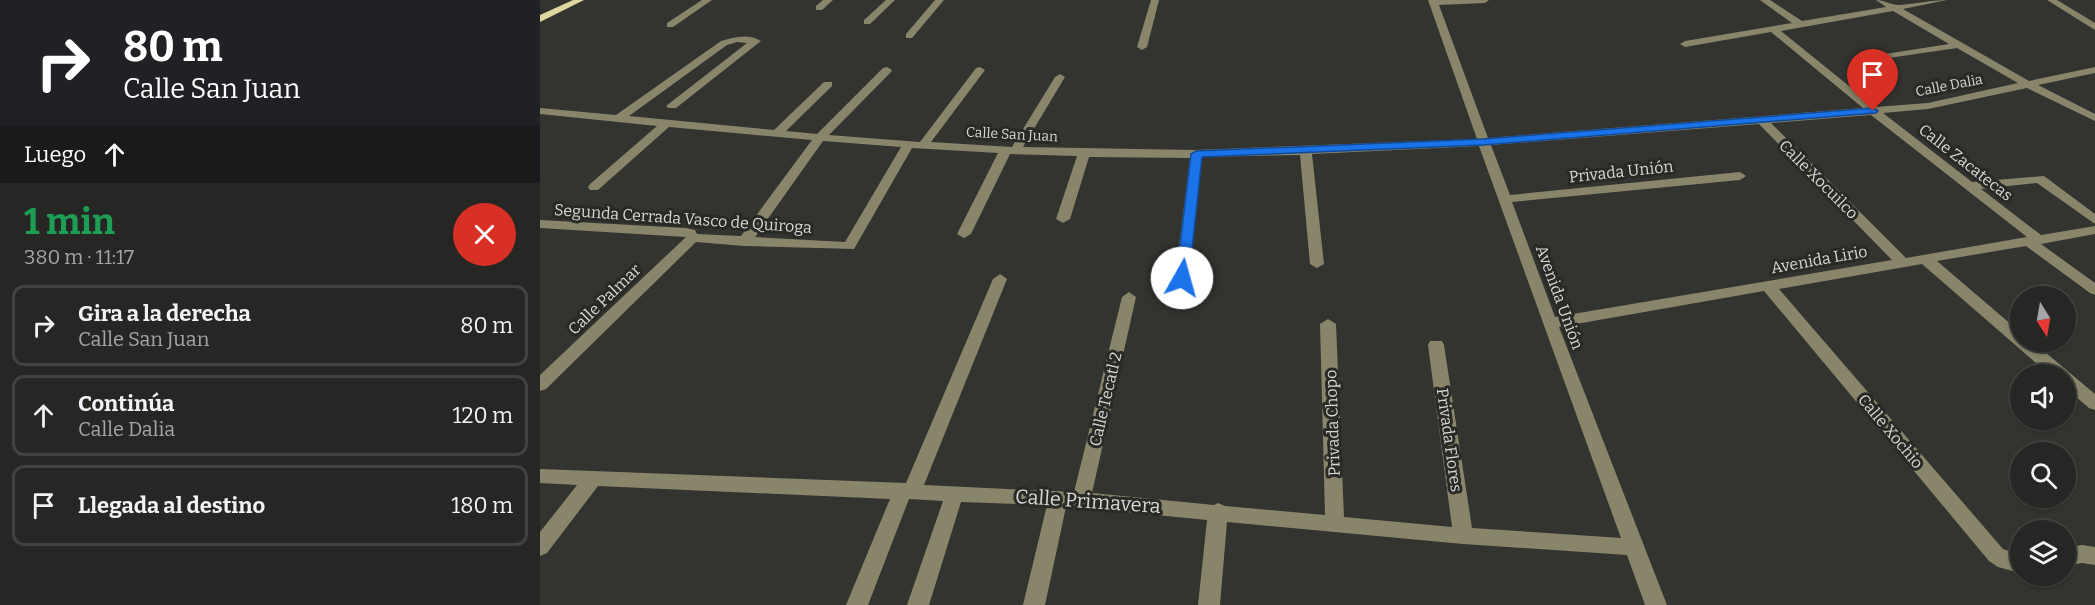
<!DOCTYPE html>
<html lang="es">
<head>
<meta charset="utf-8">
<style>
	:root { --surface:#262624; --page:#323231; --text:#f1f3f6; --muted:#a4a5a6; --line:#424341 }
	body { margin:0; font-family:Bitter,serif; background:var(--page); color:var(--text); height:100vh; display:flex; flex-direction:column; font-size:22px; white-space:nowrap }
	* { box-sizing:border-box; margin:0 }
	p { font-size:20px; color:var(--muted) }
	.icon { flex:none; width:33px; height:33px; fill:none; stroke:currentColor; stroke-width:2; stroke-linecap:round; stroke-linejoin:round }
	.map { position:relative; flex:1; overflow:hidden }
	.sheet { display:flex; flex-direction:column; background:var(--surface); width:540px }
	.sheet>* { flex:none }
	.banner { background:#202124; color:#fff; overflow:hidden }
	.needle { width:39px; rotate:169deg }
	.buttons { position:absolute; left:1470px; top:286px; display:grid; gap:12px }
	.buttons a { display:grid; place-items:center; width:66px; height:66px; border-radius:50%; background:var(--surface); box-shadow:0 2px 4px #0004,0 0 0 2px var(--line); font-size:30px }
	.pin { position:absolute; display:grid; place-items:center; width:51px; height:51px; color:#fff; margin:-62px -26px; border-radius:50% 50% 50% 0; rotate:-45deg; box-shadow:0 0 6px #0007 }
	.pin .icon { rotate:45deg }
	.me { position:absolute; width:66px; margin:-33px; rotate:7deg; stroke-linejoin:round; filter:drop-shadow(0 0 4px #0008) }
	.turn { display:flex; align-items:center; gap:21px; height:126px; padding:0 24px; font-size:27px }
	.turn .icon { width:78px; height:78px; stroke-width:2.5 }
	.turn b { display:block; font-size:42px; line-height:51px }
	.then { display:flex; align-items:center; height:57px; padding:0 24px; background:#0003; gap:12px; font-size:22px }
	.round { display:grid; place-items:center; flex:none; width:63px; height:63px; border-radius:32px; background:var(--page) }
	.overview { display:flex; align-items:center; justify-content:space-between; height:102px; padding:0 24px }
	h1 { font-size:36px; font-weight:700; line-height:45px; color:#1e9e55 }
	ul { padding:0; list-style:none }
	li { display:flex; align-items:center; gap:18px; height:81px; margin:0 12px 9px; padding:0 12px; border:3px solid var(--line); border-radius:12px }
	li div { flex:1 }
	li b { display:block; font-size:22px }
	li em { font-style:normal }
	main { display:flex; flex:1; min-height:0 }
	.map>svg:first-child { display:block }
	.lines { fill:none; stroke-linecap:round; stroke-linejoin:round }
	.minor { fill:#88856b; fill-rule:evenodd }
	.major { fill:#ded7a0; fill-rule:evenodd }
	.route { fill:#1a73e8; stroke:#114b97; stroke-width:1.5 }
	.labels { text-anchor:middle; stroke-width:6; stroke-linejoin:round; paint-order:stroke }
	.far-street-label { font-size:14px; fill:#d7d7d5; stroke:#292926 }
	.street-label { font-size:16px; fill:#d7d7d5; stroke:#292926 }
	.near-street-label { font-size:20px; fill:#d7d7d5; stroke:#292926 }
</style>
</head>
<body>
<main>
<section class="sheet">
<div class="banner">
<div class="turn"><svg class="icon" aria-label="right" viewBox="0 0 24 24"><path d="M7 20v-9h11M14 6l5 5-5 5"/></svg><div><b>80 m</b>Calle San Juan</div></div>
<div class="then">Luego<svg class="icon" aria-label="ahead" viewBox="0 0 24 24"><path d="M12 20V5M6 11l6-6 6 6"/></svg></div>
</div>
<div class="overview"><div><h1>1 min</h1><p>380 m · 11:17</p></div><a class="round" style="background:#d93025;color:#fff"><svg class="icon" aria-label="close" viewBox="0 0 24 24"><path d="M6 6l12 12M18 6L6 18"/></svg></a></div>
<ul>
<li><svg class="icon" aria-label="right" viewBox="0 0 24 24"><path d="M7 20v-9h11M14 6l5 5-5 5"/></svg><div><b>Gira a la derecha</b><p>Calle San Juan</p></div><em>80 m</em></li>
<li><svg class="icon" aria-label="ahead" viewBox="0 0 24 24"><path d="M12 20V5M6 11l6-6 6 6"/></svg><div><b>Continúa</b><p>Calle Dalia</p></div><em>120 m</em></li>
<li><svg class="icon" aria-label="arrive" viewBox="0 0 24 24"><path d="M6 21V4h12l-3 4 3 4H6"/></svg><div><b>Llegada al destino</b></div><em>180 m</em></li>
</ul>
</section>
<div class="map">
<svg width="1555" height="605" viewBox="0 0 1555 605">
	<rect width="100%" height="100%" fill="#333330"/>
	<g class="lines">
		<!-- minor -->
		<g class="minor">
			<path d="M162,0H172L133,27H127V23Z"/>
			<path d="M283,0H293L282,10H276V6Z"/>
			<path d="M346,0H355L330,24H324V20Z"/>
			<path d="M395,0H404L372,38H366V34Z"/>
			<path d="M611,0H619L607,47L602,50L597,47Z"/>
			<path d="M888,0H949L945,3L899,5L948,138L1323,108L1231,32L1145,47L1140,44L1145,41L1252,23L1220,0H1230L1262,21L1346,7L1336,0C1344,0 1351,5 1359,5C1375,4 1391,0 1407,0L1363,9L1489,81L1555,67V73L1498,85L1555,114V121L1487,88L1388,109L1343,113L1432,182L1504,176L1555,214V224L1497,183L1441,189L1501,235L1555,226V234L1501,244L1555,283V295L1550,293L1486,246L1397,261L1480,332V342H1493L1555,394V410L1549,408L1526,388V375H1510L1382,264L1239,289L1463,549L1480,555V573L1458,567L1449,561L1224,291L1019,327L1127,605H1105L1087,555L923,544L687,522L680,605H658L667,520L545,508L541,510L526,507L505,605H483L507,505L421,502L389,605H367L403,501L369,499L328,605H306L350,499L58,486L7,553L0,556V532L37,485L0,483V469L366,483L453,279L460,274L467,279L384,485L534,492L582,297L589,292L596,297L552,493L674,505L678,503L685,506L785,515L780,324L788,319L796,324L804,517L912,527L888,345L890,341H902L904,345L932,528L1081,538L939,146L772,154L784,264L777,268L770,264L760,155L662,157L649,278L642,283L635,278L650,158L549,157L530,219L523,223L516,219L537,156L470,154L431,234L424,238L417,234L458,153L372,148L314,249L204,246L156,242L6,389L0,391V375L146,237L0,228V220L146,228L155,230L157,234L201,236L272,140L129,127L58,190H50L48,187L50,184L117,126L0,114V108L76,115L181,41C193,37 209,33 221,41L136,108H128L126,106L207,43L197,42L187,45L89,116L234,130L284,82H292V86L246,131L277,134L343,68L347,67L352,70L351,72L289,135L380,142L436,68L440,67L445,70L391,142L472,147L515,77L520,74L525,77L483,147L656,150L937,139ZM1353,11L1409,44L1339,55L1335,56V60L1417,48L1478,83L1388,103L1335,107L1241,31ZM1331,115L1487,237L1366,258L1231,123ZM1219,124L1352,260L1015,317L972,202L1200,180L1206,176L1200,172L970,195L951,145ZM283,141L361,147L305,242L215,237Z"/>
			<path d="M1507,0H1517L1555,23V30Z"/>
			<path d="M1542,545L1555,547V565L1542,563L1526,566V548Z"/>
		</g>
		<!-- major -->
		<path class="major" d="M33,0H44L0,22V15Z"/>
	</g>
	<!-- route -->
	<path class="route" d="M1333,108L1338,111L1336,113L943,145L662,157L649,278L642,282L636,278L651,154L656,151L943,139Z"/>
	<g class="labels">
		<!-- far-street labels -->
		<g class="far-street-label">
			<text transform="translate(1409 85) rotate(-11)" y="5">Calle Dalia</text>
			<text transform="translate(472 134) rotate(3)" y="5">Calle San Juan</text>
		</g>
		<!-- street labels -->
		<g class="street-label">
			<text transform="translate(1426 162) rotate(38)" y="6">Calle Zacatecas</text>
			<text transform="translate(1081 171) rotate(-6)" y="6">Privada Unión</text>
			<text transform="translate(1279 179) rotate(45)" y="6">Calle Xocuilco</text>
			<text transform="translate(143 218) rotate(4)" y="6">Segunda Cerrada Vasco de Quiroga</text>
			<text transform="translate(1279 259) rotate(-10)" y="6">Avenida Lirio</text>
			<text transform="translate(1020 297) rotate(70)" y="6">Avenida Unión</text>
			<text transform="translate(64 299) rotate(-44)" y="6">Calle Palmar</text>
			<text transform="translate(565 399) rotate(-77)" y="6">Calle Tecatl 2</text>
			<text transform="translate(792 423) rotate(-92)" y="6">Privada Chopo</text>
			<text transform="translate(1351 431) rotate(50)" y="6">Calle Xochio</text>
			<text transform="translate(910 440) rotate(82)" y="6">Privada Flores</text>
		</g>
		<!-- near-street labels -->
		<g class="near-street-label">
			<text transform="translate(548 501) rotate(4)" y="7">Calle Primavera</text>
		</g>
	</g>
</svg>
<div class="buttons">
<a><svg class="needle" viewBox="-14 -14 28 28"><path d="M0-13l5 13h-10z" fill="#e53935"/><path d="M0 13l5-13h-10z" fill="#a4a5a6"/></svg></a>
<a><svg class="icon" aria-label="sound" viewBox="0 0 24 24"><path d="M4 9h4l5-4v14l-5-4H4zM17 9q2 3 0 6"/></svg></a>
<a><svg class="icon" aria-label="search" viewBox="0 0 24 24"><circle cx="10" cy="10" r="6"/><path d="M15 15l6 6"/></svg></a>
<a><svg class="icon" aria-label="layers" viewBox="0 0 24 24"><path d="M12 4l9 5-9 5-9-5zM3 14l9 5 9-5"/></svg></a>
</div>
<div class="pin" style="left:1333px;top:111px;background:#d93025"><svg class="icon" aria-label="arrive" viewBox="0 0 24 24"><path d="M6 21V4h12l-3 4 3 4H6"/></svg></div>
<svg class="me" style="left:642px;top:278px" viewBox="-20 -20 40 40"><circle r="19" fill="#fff"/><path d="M0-13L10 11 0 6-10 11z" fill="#1a73e8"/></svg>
</div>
</main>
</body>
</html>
